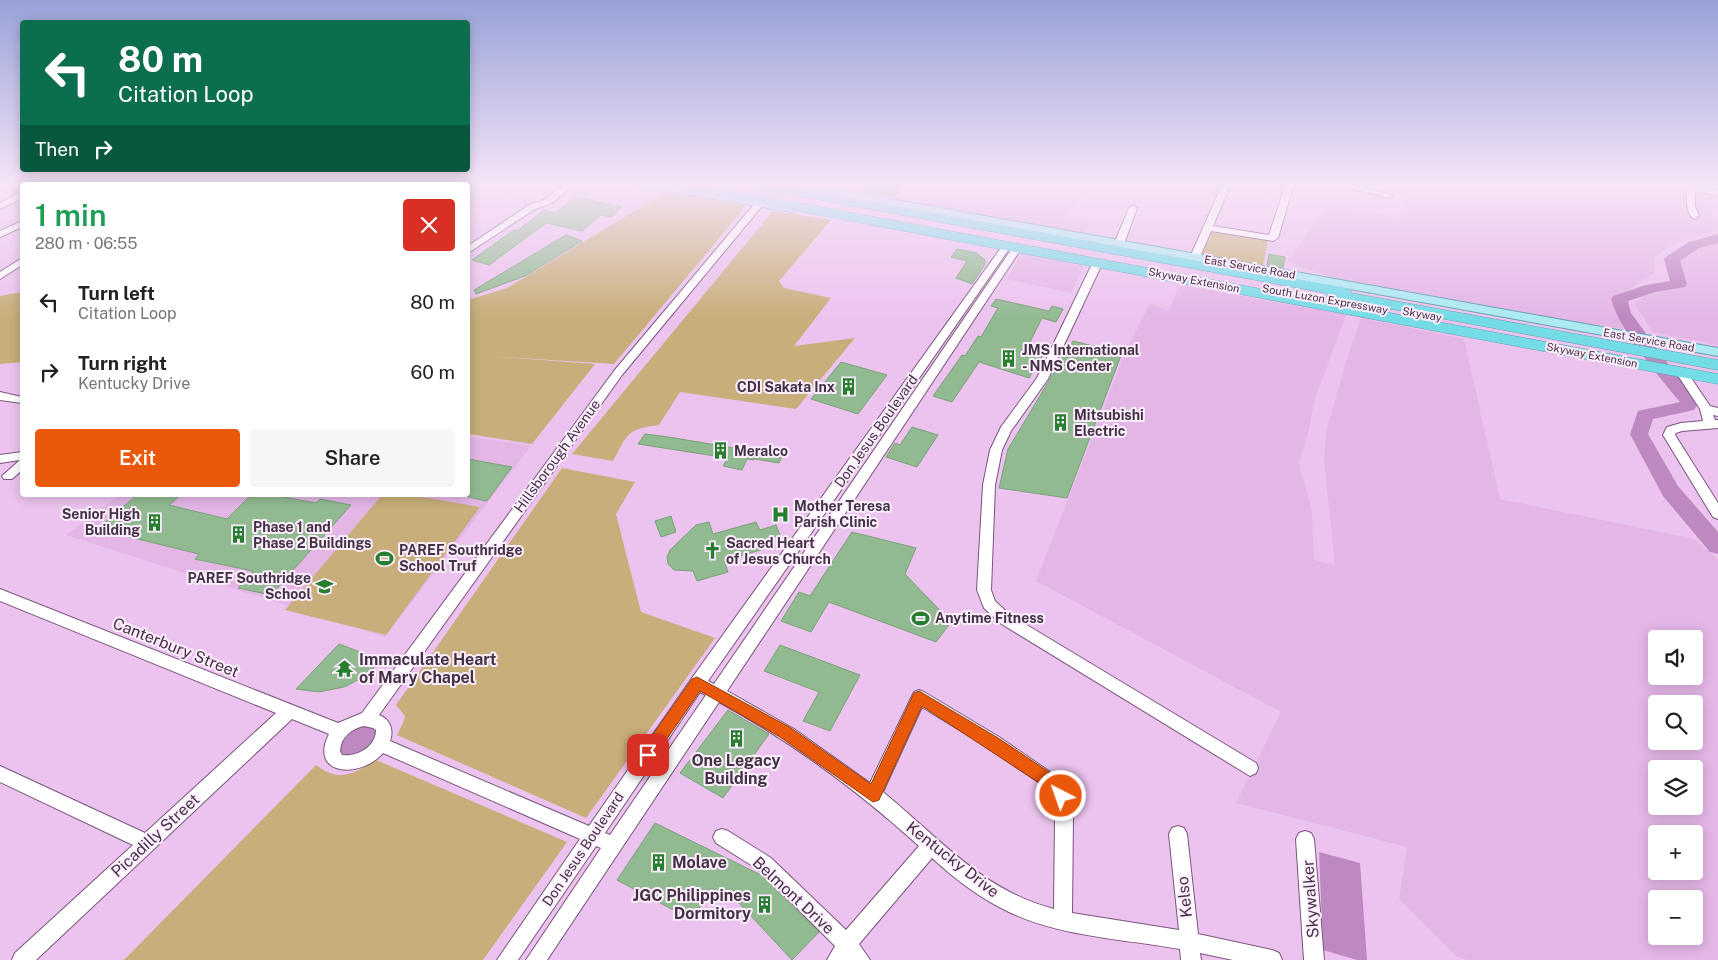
<!DOCTYPE html>
<html lang="en">
<head>
<meta charset="utf-8">
<style>
	:root { --surface:#fff; --page:#f6f6f6; --text:#222; --muted:#767676; --accent:#ea580c }
	body { margin:0; font-family:"Public Sans",sans-serif; background:var(--page); color:var(--text); height:100vh; display:flex; flex-direction:column; font-size:19px; white-space:nowrap }
	* { box-sizing:border-box; margin:0 }
	p { font-size:16px; color:var(--muted) }
	.icon { flex:none; width:28px; height:28px; fill:none; stroke:currentColor; stroke-width:2; stroke-linecap:round; stroke-linejoin:round }
	.map { position:relative; flex:1; overflow:hidden }
	.sheet { position:absolute; left:20px; top:182px; width:450px; height:315px; display:flex; flex-direction:column; background:var(--surface); border-radius:5px; box-shadow:0 2px 12px #0003 }
	.sheet>* { flex:none }
	.top-card { position:absolute; left:20px; top:20px; width:450px; height:152px; border-radius:5px; box-shadow:0 2px 12px #0003; background:#0b6e4f; color:#fff; overflow:hidden }
	.controls { position:absolute; left:1648px; top:630px; display:grid; gap:10px }
	.controls a { display:grid; place-items:center; width:55px; height:55px; border-radius:5px; background:var(--surface); box-shadow:0 2px 12px #0003; font-size:25px }
	.pin { position:absolute; display:grid; place-items:center; width:42px; height:42px; color:#fff; margin:-21px; border-radius:10px; box-shadow:0 2px 8px #0006 }
	.me { position:absolute; width:55px; margin:-28px; rotate:319deg; stroke-linejoin:round; filter:drop-shadow(0 0 4px #0008) }
	.turn { display:flex; align-items:center; gap:18px; height:105px; padding:0 15px; font-size:22px }
	.turn .icon { width:65px; height:65px; stroke-width:2.5 }
	.turn b { display:block; font-size:35px; line-height:42px }
	.then { display:flex; align-items:center; height:48px; padding:0 15px; background:#0003; gap:10px; font-size:19px }
	.round { display:grid; place-items:center; flex:none; width:52px; height:52px; border-radius:5px; background:var(--page) }
	.overview { display:flex; align-items:center; justify-content:space-between; height:85px; padding:0 15px }
	h1 { font-size:30px; font-weight:600; line-height:38px; color:#1e9e55 }
	.button { display:flex; gap:10px; margin-top:auto; padding:10px 15px }
	.button a { flex:1; height:58px; border-radius:5px; background:var(--accent); color:#fff; font-size:20px; font-weight:600; line-height:58px; text-align:center }
	.button a+a { background:var(--page); color:var(--text) }
	ul { padding:0; list-style:none }
	li { display:flex; align-items:center; gap:15px; height:70px; padding:0 15px }
	li div { flex:1 }
	li b { display:block; font-size:19px }
	li em { font-style:normal }
	.map>svg:first-child { display:block }
	.built { fill:#e4b6e6; fill-rule:evenodd }
	.green { fill:#c7ae7a }
	.water { fill:#be88c1 }
	.lines { fill:none; stroke-linecap:round; stroke-linejoin:round }
	.river { fill:#be88c1; fill-rule:evenodd }
	.building { fill:#92ba91; stroke:#7aa27a }
	.minor-casing { stroke:#79557b; stroke-width:2 }
	.major-casing { stroke:#62a0ad; stroke-width:2 }
	.highway-casing { stroke:#62a0ad; stroke-width:1 }
	.minor { fill:#fff; fill-rule:evenodd }
	.major { fill:#abeaf1; fill-rule:evenodd }
	.highway { fill:#73dce7; fill-rule:evenodd }
	.route { fill:#ea580c; stroke:#983908 }
	.labels { text-anchor:middle; stroke-width:4; stroke-linejoin:round; paint-order:stroke }
	.far-street-label { font-size:11px; fill:#423242; stroke:#feeeff }
	.poi-label { font-size:14px; font-weight:bold; fill:#423242; stroke:#feeeff; text-anchor:start }
	.street-label { font-size:14px; fill:#423242; stroke:#feeeff }
	.near-street-label { font-size:16px; fill:#423242; stroke:#feeeff }
	.near-poi-label { font-size:16px; font-weight:bold; fill:#423242; stroke:#feeeff; text-anchor:start }
</style>
</head>
<body>
<div class="map">
<svg width="1718" height="960" viewBox="0 0 1718 960">
	<rect width="100%" height="100%" fill="#ecc3ee"/>
	<!-- built -->
	<g class="built">
		<path d="M139,183H306L302,185H135Z"/>
		<path d="M830,183H1090L1082,198L1066,217L1089,222L1084,234L825,188Z"/>
		<path d="M1400,183H1718V193H1711L1713,217L1718,218V230L1680,241L1667,248L1655,257L1654,273L1617,298L1633,330L1570,321L1345,282L1287,262L1330,202L1397,218L1408,200L1407,185Z"/>
		<path d="M1718,243V345L1653,332L1634,303L1652,291L1667,286L1673,277V259L1690,248Z"/>
		<path d="M1021,254L1084,266L1071,293L1007,279Z"/>
		<path d="M1180,285L1346,315L1314,401L1309,430L1299,463L1312,512L1314,560L1335,565L1324,460L1326,432L1346,362L1361,318L1464,339L1500,499L1694,539L1718,559V960H1468L1457,957L1399,899L1407,847L1236,803L1281,712L1036,581L1126,351L1150,303L1168,311ZM1656,639H1694V676H1656ZM1656,704H1694V741H1656ZM1656,769H1694V806H1656ZM1656,834H1694V871H1656ZM1656,899H1694V936H1656Z"/>
		<path d="M468,436L531,446L385,637L66,535L119,495H468Z"/>
	</g>
	<!-- green -->
	<g class="green">
		<path d="M666,192L746,206L614,364L487,356L595,364L532,444L468,434V300L507,288Z"/>
		<path d="M773,211L831,220L779,281L784,288L831,298L794,346L855,338L796,409L680,392L659,425C626,429 628,434 613,461L572,454Z"/>
		<path d="M1212,232L1268,240L1263,266L1202,255Z"/>
		<path d="M22,292V362L0,364V296Z"/>
		<path d="M562,468L635,482L616,514L641,612L715,638L586,818L397,735L403,723L405,716L396,705Z"/>
		<path d="M382,495H411L480,507L386,635L285,610Z"/>
		<path d="M376,760L567,842L483,960H124L316,765C339,783 353,774 376,760Z"/>
	</g>
	<!-- water -->
	<g class="water">
		<path d="M364,725L375,728L377,732L368,751L346,757L339,750L345,733Z"/>
		<path d="M1319,852L1360,863L1367,960H1357L1323,950Z"/>
	</g>
	<g class="lines">
		<!-- river -->
		<path class="river" d="M1718,234V243L1699,248L1680,261L1687,284L1685,287L1655,292L1628,301L1631,313L1674,372L1699,402L1694,410L1653,419L1648,434L1678,486L1718,532V554L1710,552L1663,496L1630,434L1638,411L1680,402C1659,377 1619,329 1611,299L1613,296L1646,285L1670,281L1664,259L1667,256L1689,242Z"/>
	</g>
	<!-- building -->
	<g class="building">
		<path d="M872,183H880L901,187L895,196L865,192Z"/>
		<path d="M575,197L622,207L611,217L601,215L582,231L546,223L489,265L472,260L514,230L517,231L544,210L556,213Z"/>
		<path d="M566,235L582,241L525,276L476,294L474,290Z"/>
		<path d="M957,249L976,253L985,260L984,266L972,284L956,278L967,261L951,257Z"/>
		<path d="M1269,254L1285,257L1283,268L1267,265Z"/>
		<path d="M996,299L1049,311L1052,306L1063,309L1056,322L1042,318L1026,350L1043,355L1029,378L979,362L952,402L933,396L962,355L965,356L978,336L981,337L998,308L991,306Z"/>
		<path d="M1073,341L1122,353L1067,498L999,488L1008,449Z"/>
		<path d="M841,362L887,375L858,414L811,399Z"/>
		<path d="M912,427L938,435L917,467L886,457L895,443L900,445Z"/>
		<path d="M645,434L669,437L757,452L754,460L747,459L742,470L723,466L728,458L638,444Z"/>
		<path d="M760,450L783,454L779,463L755,459Z"/>
		<path d="M468,459L512,467L487,501L468,497Z"/>
		<path d="M137,495H181L169,505L227,519L249,497H254L257,495H273L316,503L320,499L351,505L271,595L238,588L253,571L195,559L199,554L97,529Z"/>
		<path d="M671,516L676,532L661,537L655,521Z"/>
		<path d="M709,522L713,534L756,522L760,530L776,525L780,535L764,540L767,548L724,561L728,572L697,581L693,571L674,570L668,564L667,557L670,550L696,525Z"/>
		<path d="M852,532L916,548L905,574L951,622L936,642L829,602L811,632L781,621L799,592L810,596Z"/>
		<path d="M339,644L381,660L366,676L344,687L319,692L296,689Z"/>
		<path d="M780,645L860,675L830,731L803,721L819,692L764,671Z"/>
		<path d="M728,710L769,734L723,798L680,773Z"/>
		<path d="M655,823L761,875L819,932L792,960L737,901L711,888L692,920L617,880Z"/>
	</g>
	<g class="lines">
		<defs>
			<g id="minor">
				<path d="M41,183H52L40,185Z"/>
				<path d="M100,183H111L99,185Z"/>
				<path d="M373,183H383L372,185Z"/>
				<path d="M1223,183H1231L1213,226L1269,235L1286,183H1294L1278,238L1273,241L1211,231L1200,257L1195,260L1192,259L1190,257Z"/>
				<path d="M1328,183H1346L1393,195L1389,198Z"/>
				<path d="M1663,183H1682L1718,190V196L1695,191V206L1699,216L1695,219C1685,214 1687,200 1687,189Z"/>
				<path d="M564,185L571,187L552,203L535,209L468,253V246L529,205L546,199Z"/>
				<path d="M19,193H22V198L0,209V203Z"/>
				<path d="M759,201L763,204L762,206L622,375L379,715C390,719 394,730 390,741L589,826L692,678L1003,245H1009V249L708,681L714,684L1013,247L1016,246L1021,249L727,691L794,729L870,783L914,692L919,690L924,692L999,737L1059,778L1069,796L1073,816L1072,913L1179,930L1169,834L1172,828L1178,826L1184,828L1187,834L1198,934L1272,950L1279,953L1282,960H1233L1200,953L1201,960H1181L1180,949C1124,939 1062,937 1009,912C981,899 955,879 932,858L859,944L870,960H827L835,946L759,870L716,843L713,837L716,831L722,829L728,831L771,858L846,930L919,846C857,790 792,742 719,702L547,960H526L601,848L596,846L518,960H497L580,839L383,753C361,779 308,776 329,734L292,719L36,960H12L15,953L133,845L0,782V766L145,833L276,713L0,601V589L338,723L362,713L614,371L756,202ZM700,692L706,695L610,835L605,833ZM922,707L987,747L1047,788L1053,798L1055,816L1054,909C983,891 938,837 883,792ZM364,726L373,728L376,730C376,747 357,757 342,755L340,751C341,737 351,729 364,726Z"/>
				<path d="M1133,205L1137,208L1124,244L1122,246H1116L1114,244L1129,208Z"/>
				<path d="M22,221V227L0,237V231Z"/>
				<path d="M22,258V265L0,279V272Z"/>
				<path d="M1097,261L1102,264L1048,379L1011,431L1002,450L995,485L991,590L995,601L1010,615L1256,763L1258,768L1256,773L1250,776L1000,623L984,608L977,590L983,485L990,450L1001,427L1037,378L1092,264Z"/>
				<path d="M1683,371L1687,372L1710,406L1718,408V416L1713,415L1715,420H1718V428L1682,431L1676,433L1675,435L1718,503V519L1713,517L1663,435L1667,427L1681,423L1703,421L1700,409L1677,374Z"/>
				<path d="M0,392L22,397V403L0,400Z"/>
				<path d="M22,452V470L12,479H4L2,476L20,460L0,463V455Z"/>
				<path d="M1305,831L1311,833L1314,839L1324,960H1304L1296,839L1299,833Z"/>
			</g>
			<g id="major">
				<path d="M630,183H656L792,206L797,209L792,212L635,186Z"/>
				<path d="M778,183H802L1718,348V356L783,186Z"/>
			</g>
			<g id="highway">
				<path d="M664,183H691L1718,374V384L670,187Z"/>
				<path d="M744,183H771L1345,288L1350,289L1351,293L1718,360V370L1332,298L1327,297L1326,293L750,187Z"/>
			</g>
		</defs>
		<!-- minor casing -->
		<use href="#minor" class="minor-casing"/>
		<!-- major casing -->
		<use href="#major" class="major-casing"/>
		<!-- highway casing -->
		<use href="#highway" class="highway-casing"/>
		<!-- minor -->
		<use href="#minor" class="minor"/>
		<!-- major -->
		<use href="#major" class="major"/>
		<!-- highway -->
		<use href="#highway" class="highway"/>
	</g>
	<!-- sky -->
	<linearGradient id="sky" x2="0" y2="1"><stop stop-color="#97a2d8"/><stop offset="0.58" stop-color="#f6e4f7"/><stop offset="1" stop-color="#f6e4f7" stop-opacity="0"/></linearGradient>
	<rect width="1718" height="318" fill="url(#sky)"/>
	<!-- route -->
	<path class="route" d="M697,677L791,728L871,784L914,693L919,691L998,738L1058,778L1068,796L1066,801L1061,803L1055,801L1047,788L922,706L879,800L873,802L780,737L700,691L653,759L648,761L642,759L640,755L642,750L692,679Z"/>
	<!-- icons -->
	<defs>
		<symbol id="building-bare" viewBox="-9 -9 18 18"><path d="M-4-6H4V6H1V3H-1V6H-4ZM-2.5-4.3h1.7v1.8h-1.7ZM.8-4.3h1.7v1.8H.8ZM-2.5-1h1.7V.8h-1.7ZM.8-1h1.7V.8H.8Z" fill="#257f2e" stroke="#feeeff" stroke-width="2.5" paint-order="stroke"/></symbol>
		<symbol id="hospital-bare" viewBox="-9 -9 18 18"><path d="M-5-5h3v3.5h4V-5h3V5h-3V1.5h-4V5h-3Z" fill="#257f2e" stroke="#feeeff" stroke-width="2.5" paint-order="stroke"/></symbol>
		<symbol id="church-bare" viewBox="-9 -9 18 18"><path d="M-1.2-6h2.4v3.5h3.3v2.4h-3.3V6h-2.4V-.1h-3.3v-2.4h3.3Z" fill="#257f2e" stroke="#feeeff" stroke-width="2.5" paint-order="stroke"/></symbol>
		<symbol id="stadium-bare" viewBox="-9 -9 18 18"><path d="M0-5a6.5 5 0 1 0 0 10a6.5 5 0 1 0 0-10ZM-3.5-1.8h7v3.6h-7Z" fill="#257f2e" stroke="#feeeff" stroke-width="2.5" paint-order="stroke"/></symbol>
		<symbol id="school-bare" viewBox="-9 -9 18 18"><path d="M0-5L7-2L0 1L-7-2ZM-4 1L0 2.5L4 1V4Q0 6-4 4Z" fill="#257f2e" stroke="#feeeff" stroke-width="2.5" paint-order="stroke"/></symbol>
		<symbol id="temple-bare" viewBox="-9 -9 18 18"><path d="M0-6L5-2H3V0L6.5 2.5H4V6H1.5V3h-3V6H-4V2.5H-6.5L-3 0V-2H-5Z" fill="#257f2e" stroke="#feeeff" stroke-width="2.5" paint-order="stroke"/></symbol>
	</defs>
	<g fill-rule="evenodd">
		<use href="#building-bare" x="996" y="346" width="25" height="25"/>
		<use href="#building-bare" x="836" y="374" width="25" height="25"/>
		<use href="#building-bare" x="1048" y="410" width="25" height="25"/>
		<use href="#building-bare" x="708" y="438" width="25" height="25"/>
		<use href="#hospital-bare" x="768" y="502" width="25" height="25"/>
		<use href="#building-bare" x="142" y="510" width="25" height="25"/>
		<use href="#building-bare" x="226" y="522" width="25" height="25"/>
		<use href="#church-bare" x="700" y="538" width="25" height="25"/>
		<use href="#stadium-bare" x="372" y="546" width="25" height="25"/>
		<use href="#school-bare" x="312" y="574" width="25" height="25"/>
		<use href="#stadium-bare" x="908" y="606" width="25" height="25"/>
		<use href="#temple-bare" x="332" y="656" width="25" height="25"/>
		<use href="#building-bare" x="724" y="726" width="25" height="25"/>
		<use href="#building-bare" x="646" y="850" width="25" height="25"/>
		<use href="#building-bare" x="752" y="892" width="25" height="25"/>
	</g>
	<g class="labels">
		<!-- far-street labels -->
		<g class="far-street-label">
			<text transform="translate(1250 267) rotate(10)" y="4">East Service Road</text>
			<text transform="translate(1194 280) rotate(11)" y="4">Skyway Extension</text>
			<text transform="translate(1325 299) rotate(10)" y="4">South Luzon Expressway</text>
			<text transform="translate(1422 314) rotate(10)" y="4">Skyway</text>
			<text transform="translate(1649 340) rotate(10)" y="4">East Service Road</text>
			<text transform="translate(1592 355) rotate(11)" y="4">Skyway Extension</text>
		</g>
		<!-- poi labels -->
		<g class="poi-label">
			<text x="1022" y="355">JMS International<tspan x="1022" dy="16">- NMS Center</tspan></text>
			<text x="835" y="392" text-anchor="end">CDI Sakata Inx</text>
			<text x="1074" y="420">Mitsubishi<tspan x="1074" dy="16">Electric</tspan></text>
			<text x="734" y="456">Meralco</text>
			<text x="794" y="511">Mother Teresa<tspan x="794" dy="16">Parish Clinic</tspan></text>
			<text x="140" y="519" text-anchor="end">Senior High<tspan x="140" dy="16">Building</tspan></text>
			<text x="253" y="532">Phase 1 and<tspan x="253" dy="16">Phase 2 Buildings</tspan></text>
			<text x="726" y="548">Sacred Heart<tspan x="726" dy="16">of Jesus Church</tspan></text>
			<text x="399" y="555">PAREF Southridge<tspan x="399" dy="16">School Truf</tspan></text>
			<text x="311" y="583" text-anchor="end">PAREF Southridge<tspan x="311" dy="16">School</tspan></text>
			<text x="935" y="623">Anytime Fitness</text>
		</g>
		<!-- street labels -->
		<g class="street-label">
			<text transform="translate(876 431) rotate(-55)" y="5">Don Jesus Boulevard</text>
			<text transform="translate(557 456) rotate(-54)" y="5">Hillsborough Avenue</text>
			<text transform="translate(583 849) rotate(-56)" y="5">Don Jesus Boulevard</text>
		</g>
		<!-- near-street labels -->
		<g class="near-street-label">
			<text transform="translate(176 647) rotate(22)" y="6">Canterbury Street</text>
			<text transform="translate(155 835) rotate(-43)" y="6">Picadilly Street</text>
			<text transform="translate(953 859) rotate(38)" y="6">Kentucky Drive</text>
			<text transform="translate(794 895) rotate(43)" y="6">Belmont Drive</text>
			<text transform="translate(1184 897) rotate(-96)" y="6">Kelso</text>
			<text transform="translate(1310 899) rotate(-94)" y="6">Skywalker</text>
		</g>
		<!-- near-poi labels -->
		<g class="near-poi-label">
			<text x="359" y="665">Immaculate Heart<tspan x="359" dy="18">of Mary Chapel</tspan></text>
			<text x="736" y="766" text-anchor="middle">One Legacy<tspan x="736" dy="18">Building</tspan></text>
			<text x="672" y="868">Molave</text>
			<text x="751" y="901" text-anchor="end">JGC Philippines<tspan x="751" dy="18">Dormitory</tspan></text>
		</g>
	</g>
</svg>
<div class="controls">
<a><svg class="icon" aria-label="sound" viewBox="0 0 24 24"><path d="M4 9h4l5-4v14l-5-4H4zM17 9q2 3 0 6"/></svg></a>
<a><svg class="icon" aria-label="search" viewBox="0 0 24 24"><circle cx="10" cy="10" r="6"/><path d="M15 15l6 6"/></svg></a>
<a><svg class="icon" aria-label="layers" viewBox="0 0 24 24"><path d="M12 4l9 5-9 5-9-5zM3 14l9 5 9-5"/></svg></a>
<a>+</a>
<a>−</a>
</div>
<div class="pin" style="left:648px;top:755px;background:#d93025"><svg class="icon" aria-label="arrive" viewBox="0 0 24 24"><path d="M6 21V4h12l-3 4 3 4H6"/></svg></div>
<svg class="me" style="left:1061px;top:796px" viewBox="-20 -20 40 40"><circle r="17" fill="#ea580c" stroke="#fff" stroke-width="3"/><path d="M0-11L8 9 0 5-8 9z" fill="#fff"/></svg>
<div class="top-card">
<div class="turn"><svg class="icon" aria-label="left" viewBox="0 0 24 24"><path d="M17 20v-9H6M10 6l-5 5 5 5"/></svg><div><b>80 m</b>Citation Loop</div></div>
<div class="then">Then<svg class="icon" aria-label="right" viewBox="0 0 24 24"><path d="M7 20v-9h11M14 6l5 5-5 5"/></svg></div>
</div>
<section class="sheet">
<div class="overview"><div><h1>1 min</h1><p>280 m · 06:55</p></div><a class="round" style="background:#d93025;color:#fff"><svg class="icon" aria-label="close" viewBox="0 0 24 24"><path d="M6 6l12 12M18 6L6 18"/></svg></a></div>
<ul>
<li><svg class="icon" aria-label="left" viewBox="0 0 24 24"><path d="M17 20v-9H6M10 6l-5 5 5 5"/></svg><div><b>Turn left</b><p>Citation Loop</p></div><em>80 m</em></li>
<li><svg class="icon" aria-label="right" viewBox="0 0 24 24"><path d="M7 20v-9h11M14 6l5 5-5 5"/></svg><div><b>Turn right</b><p>Kentucky Drive</p></div><em>60 m</em></li>
</ul>
<div class="button"><a>Exit</a><a>Share</a></div>
</section>
</div>
</body>
</html>
